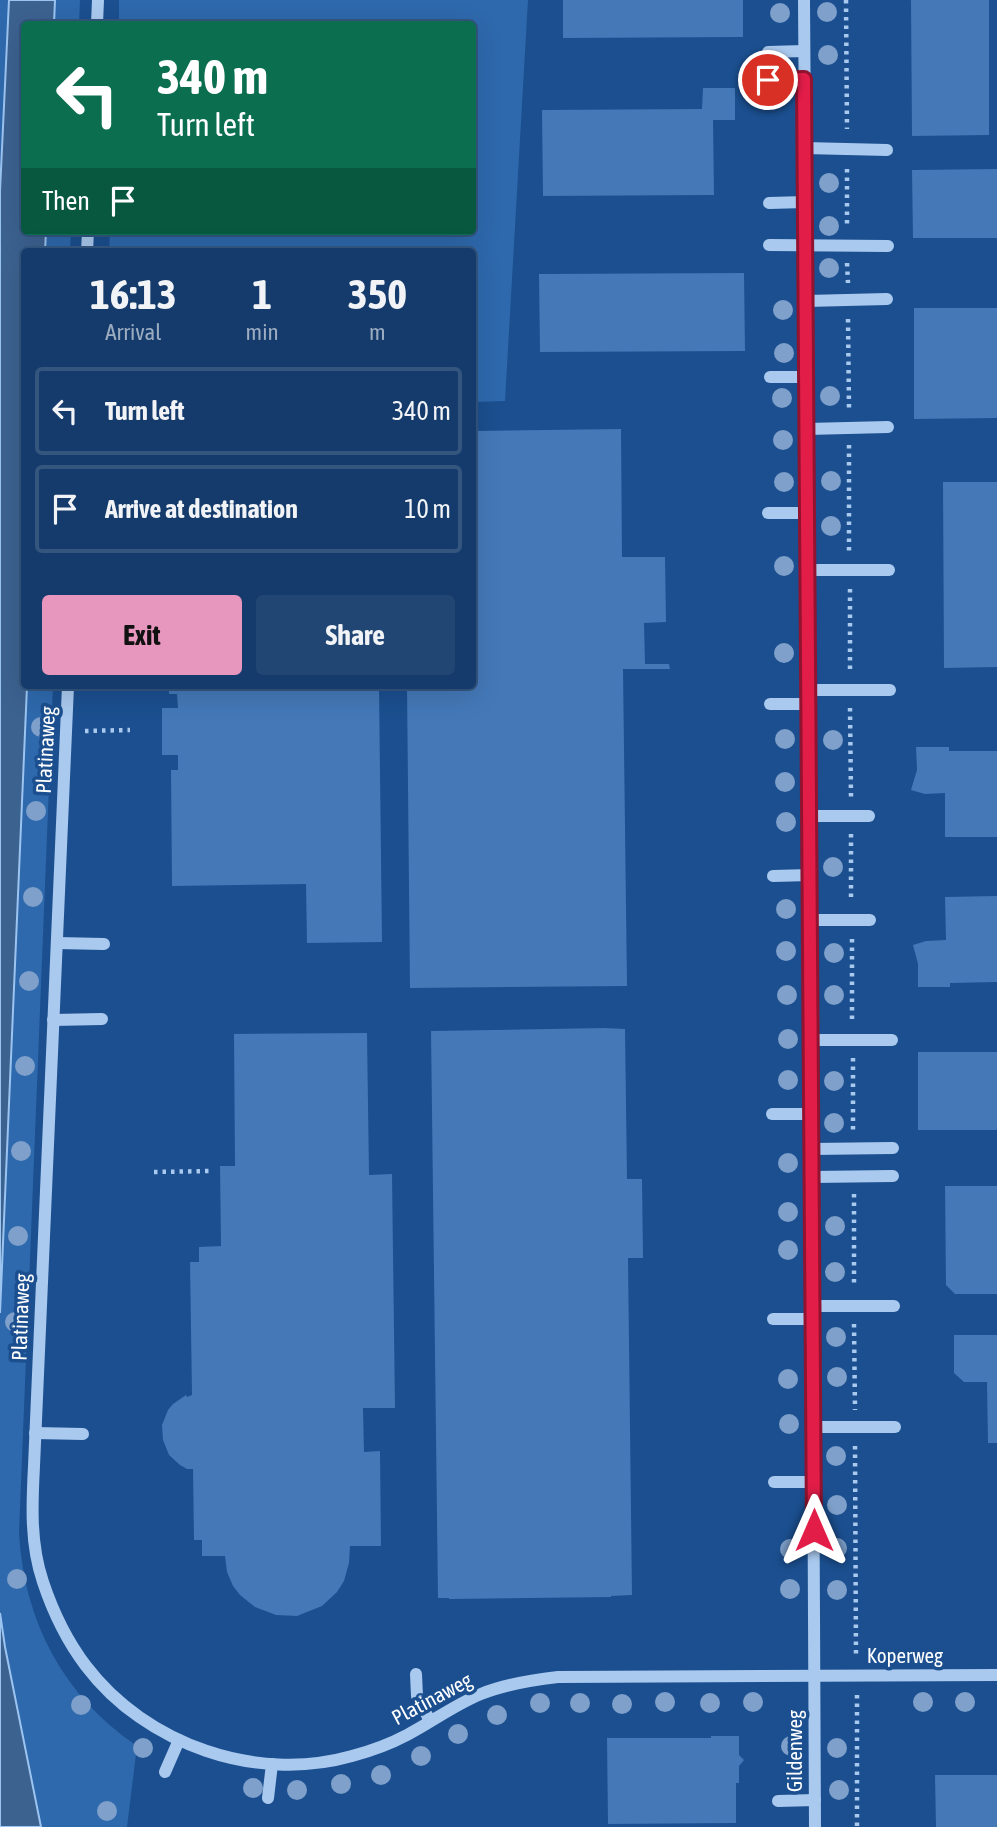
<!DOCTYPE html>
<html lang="en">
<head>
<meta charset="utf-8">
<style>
	:root { --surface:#143b6b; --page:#214673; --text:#f1f3f6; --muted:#9dadc1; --line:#33557e; --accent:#e797bd }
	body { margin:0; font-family:"Asap Condensed",sans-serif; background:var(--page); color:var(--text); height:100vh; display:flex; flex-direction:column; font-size:26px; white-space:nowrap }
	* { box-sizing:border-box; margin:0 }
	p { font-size:23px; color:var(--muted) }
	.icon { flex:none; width:38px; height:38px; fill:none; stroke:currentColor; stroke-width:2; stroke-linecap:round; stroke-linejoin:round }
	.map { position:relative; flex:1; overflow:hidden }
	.side { position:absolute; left:21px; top:248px; width:455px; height:441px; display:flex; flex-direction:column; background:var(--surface); border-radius:7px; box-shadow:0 7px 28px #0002,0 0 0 2px var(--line) }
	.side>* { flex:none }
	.guide { position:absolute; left:21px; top:21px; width:455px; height:214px; border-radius:7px; box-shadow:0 7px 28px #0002,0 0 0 2px var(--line); background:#0b6e4f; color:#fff; overflow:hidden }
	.pin { position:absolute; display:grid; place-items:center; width:60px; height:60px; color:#fff; margin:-30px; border:4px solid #fff; border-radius:50%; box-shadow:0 2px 7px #0007 }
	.me { position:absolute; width:77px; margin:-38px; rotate:0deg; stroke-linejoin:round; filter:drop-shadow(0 0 5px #0008) }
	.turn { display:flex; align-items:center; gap:24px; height:147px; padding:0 21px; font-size:32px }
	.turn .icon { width:91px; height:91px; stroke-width:2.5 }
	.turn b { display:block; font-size:49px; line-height:60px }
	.then { display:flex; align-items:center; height:66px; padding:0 21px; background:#0003; gap:14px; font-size:26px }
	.eta { display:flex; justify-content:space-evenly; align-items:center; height:119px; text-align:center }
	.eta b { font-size:42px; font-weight:700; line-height:49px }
	.button { display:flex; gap:14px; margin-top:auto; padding:14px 21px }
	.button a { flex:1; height:80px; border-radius:7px; background:var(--accent); color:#111; font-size:28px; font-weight:700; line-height:80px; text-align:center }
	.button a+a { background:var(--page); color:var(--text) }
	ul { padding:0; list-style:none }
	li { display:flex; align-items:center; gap:21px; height:88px; margin:0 14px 10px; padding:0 7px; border:4px solid var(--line); border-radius:7px }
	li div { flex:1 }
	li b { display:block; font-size:26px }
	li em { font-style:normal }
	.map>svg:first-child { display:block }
	.green { fill:#2e69ad }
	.water { fill:#3c6290; stroke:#9cc4f0; stroke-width:2 }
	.building { fill:#4478b7 }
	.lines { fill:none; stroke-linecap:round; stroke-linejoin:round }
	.path { stroke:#a9c9ee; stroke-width:4.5; stroke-dasharray:3.5 5; stroke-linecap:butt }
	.minor { stroke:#a9c9ee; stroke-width:12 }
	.tree { fill:#7ea0ca }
	.route-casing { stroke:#92132f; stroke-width:18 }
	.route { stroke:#e11d48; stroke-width:12 }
	.labels { text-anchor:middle; stroke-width:7; stroke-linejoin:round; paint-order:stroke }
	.street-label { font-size:21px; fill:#fff; stroke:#1b4f8f }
</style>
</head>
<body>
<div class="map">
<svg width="997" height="1827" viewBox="0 0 997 1827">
	<rect width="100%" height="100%" fill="#1b4f8f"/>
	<!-- green -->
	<g class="green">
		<path d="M0,0H9L0,191Z"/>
		<path d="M55,0H80L79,24H54Z"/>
		<path d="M119,0H528L505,401L473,402L472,252H109L110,231H472V24H119Z"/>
		<path d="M46,231H71L70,252H45Z"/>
		<path d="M27,686H53L19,1533C24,1621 63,1696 137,1746L127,1827H41L5,1647L0,1613V1313Z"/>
	</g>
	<!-- water -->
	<g class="water">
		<path d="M9,0H55L54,24H24V231H46L45,252H24V686H27L0,1313V191Z"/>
		<path d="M0,1613L5,1647L41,1827H0Z"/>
	</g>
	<!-- building -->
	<g class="building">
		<path d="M563,0H743V37L563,38Z"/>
		<path d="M911,0H989V135L912,136Z"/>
		<path d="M703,88H735V120H713L714,195L543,196L542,110L702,109Z"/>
		<path d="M997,169V238H913L912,170Z"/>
		<path d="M744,273L745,351L540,352L539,274Z"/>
		<path d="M914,308H997V418L914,419Z"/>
		<path d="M621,429L622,557H665L666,622L644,623L645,664H669L670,669H623L627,986L410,988L407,686H472V431Z"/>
		<path d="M943,482H997V667L944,668Z"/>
		<path d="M169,686H379L382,942L307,943L306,884L172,886L171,770H178V755H162V708H178L177,694H169Z"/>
		<path d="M916,747H949V751H997V837H945V793L925,794L911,790L917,770Z"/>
		<path d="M997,896V982L950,983V987H918V964L913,945L926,941L946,940L945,897Z"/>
		<path d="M604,1028L625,1029L627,1179H642L643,1258H628L632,1595L611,1596V1597L449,1599V1598H438L431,1031Z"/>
		<path d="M367,1033L369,1175L392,1174L395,1408H363L364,1452L380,1451L381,1546H350L349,1563L344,1581L337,1592L322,1606L297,1616L276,1615L255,1607L240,1595L233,1586L227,1572L225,1556H202V1540H194L193,1469H187L180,1465L169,1455L163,1440L162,1425L168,1410L173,1404L186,1395L187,1397L192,1395L190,1262H199V1247L221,1246L220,1166H235L234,1034Z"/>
		<rect x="918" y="1052" width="79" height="78"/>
		<path d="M945,1186H997V1294H955L946,1285Z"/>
		<path d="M954,1335H997V1443H988L987,1382H964L954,1373Z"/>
		<path d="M711,1736H739V1755L744,1760L739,1766V1783H736V1823L608,1824L607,1738H711Z"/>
		<path d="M935,1775H997V1827H936Z"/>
	</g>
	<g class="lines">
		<!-- path -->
		<g class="path">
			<path d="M846,0L847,129"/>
			<path d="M847,169V227"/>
			<path d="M847,263L848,283"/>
			<path d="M848,319L849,409"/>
			<path d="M849,445V552"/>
			<path d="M850,589V671"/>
			<path d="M850,708L851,797"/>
			<path d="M85,731L130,730"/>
			<path d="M851,834V902"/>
			<path d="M852,939V1021"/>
			<path d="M853,1058V1130"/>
			<path d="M154,1172L211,1171"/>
			<path d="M854,1194V1287"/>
			<path d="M854,1324L855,1410"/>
			<path d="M855,1446L856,1658"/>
			<path d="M857,1695V1827"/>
		</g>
		<!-- minor -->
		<g class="minor">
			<path d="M804,0L811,983L815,1827"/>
			<path d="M97,24L98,0"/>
			<path d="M768,52L804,51"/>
			<path d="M768,80L804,79"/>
			<path d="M805,148L887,150"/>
			<path d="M769,203L805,202"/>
			<path d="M769,245L888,246"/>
			<path d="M87,252L88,231"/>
			<path d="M806,301L887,299"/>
			<path d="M770,377H806"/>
			<path d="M807,429L888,427"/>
			<path d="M768,513H807"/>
			<path d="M808,570H889"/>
			<path d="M68,686L34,1466C32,1504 30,1544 43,1582C53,1612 67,1641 86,1666C146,1745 257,1783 352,1756C371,1751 390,1744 407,1735C432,1722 454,1705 481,1694C505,1684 532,1680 558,1677L997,1675"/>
			<path d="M808,690H890"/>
			<path d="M770,704H808"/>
			<path d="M809,816H869"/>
			<path d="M773,876L810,875"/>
			<path d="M810,920H870"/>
			<path d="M57,943L104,944"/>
			<path d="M53,1020L102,1019"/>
			<path d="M811,1040H892"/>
			<path d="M772,1114H812"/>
			<path d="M812,1149L893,1148"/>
			<path d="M812,1177L893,1176"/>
			<path d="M813,1306H894"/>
			<path d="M773,1319H813"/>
			<path d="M813,1427H895"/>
			<path d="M35,1433L83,1434"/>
			<path d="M774,1482H814"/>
			<path d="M416,1674L417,1696L430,1721"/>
			<path d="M165,1772L179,1740"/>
			<path d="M268,1798L272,1764"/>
			<path d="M778,1801L815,1800"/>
		</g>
	</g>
	<!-- trees -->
	<g class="tree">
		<circle cx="827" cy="12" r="10"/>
		<circle cx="780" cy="13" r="10"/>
		<circle cx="828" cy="55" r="10"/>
		<circle cx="829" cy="183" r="10"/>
		<circle cx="829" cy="226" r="10"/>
		<circle cx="829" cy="268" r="10"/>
		<circle cx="783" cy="310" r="10"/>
		<circle cx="784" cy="353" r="10"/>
		<circle cx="830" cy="396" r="10"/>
		<circle cx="782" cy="398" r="10"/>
		<circle cx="783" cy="440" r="10"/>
		<circle cx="831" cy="481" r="10"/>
		<circle cx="784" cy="482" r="10"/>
		<circle cx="831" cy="526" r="10"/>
		<circle cx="784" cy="566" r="10"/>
		<circle cx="784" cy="653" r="10"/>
		<circle cx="41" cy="727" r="10"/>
		<circle cx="785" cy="739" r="10"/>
		<circle cx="833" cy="740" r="10"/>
		<circle cx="785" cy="782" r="10"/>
		<circle cx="36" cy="811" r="10"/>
		<circle cx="786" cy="822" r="10"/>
		<circle cx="833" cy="867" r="10"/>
		<circle cx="33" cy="897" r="10"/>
		<circle cx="786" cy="909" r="10"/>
		<circle cx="786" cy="951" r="10"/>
		<circle cx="834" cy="953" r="10"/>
		<circle cx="29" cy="981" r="10"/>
		<circle cx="787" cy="995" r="10"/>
		<circle cx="834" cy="995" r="10"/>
		<circle cx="788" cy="1039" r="10"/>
		<circle cx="25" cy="1066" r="10"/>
		<circle cx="788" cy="1080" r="10"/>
		<circle cx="834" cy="1081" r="10"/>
		<circle cx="834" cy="1123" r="10"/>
		<circle cx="21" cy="1151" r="10"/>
		<circle cx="788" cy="1163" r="10"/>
		<circle cx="788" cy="1212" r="10"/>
		<circle cx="835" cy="1226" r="10"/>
		<circle cx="18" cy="1236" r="10"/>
		<circle cx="788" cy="1250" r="10"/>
		<circle cx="835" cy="1272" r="10"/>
		<circle cx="15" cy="1322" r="10"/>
		<circle cx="836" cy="1337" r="10"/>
		<circle cx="837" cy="1377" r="10"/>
		<circle cx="788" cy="1379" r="10"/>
		<circle cx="789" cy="1424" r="10"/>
		<circle cx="836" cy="1456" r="10"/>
		<circle cx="837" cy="1505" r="10"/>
		<circle cx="837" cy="1548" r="10"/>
		<circle cx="790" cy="1549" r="10"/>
		<circle cx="17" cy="1579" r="10"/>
		<circle cx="790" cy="1589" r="10"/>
		<circle cx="837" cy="1590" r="10"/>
		<circle cx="665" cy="1702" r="10"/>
		<circle cx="753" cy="1702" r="10"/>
		<circle cx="923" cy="1702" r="10"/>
		<circle cx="965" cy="1702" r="10"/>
		<circle cx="540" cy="1703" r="10"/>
		<circle cx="580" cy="1703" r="10"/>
		<circle cx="710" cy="1703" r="10"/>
		<circle cx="622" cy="1704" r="10"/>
		<circle cx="81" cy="1705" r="10"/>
		<circle cx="497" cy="1715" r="10"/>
		<circle cx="458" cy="1734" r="10"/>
		<circle cx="791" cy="1746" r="10"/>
		<circle cx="143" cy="1748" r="10"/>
		<circle cx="837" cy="1748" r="10"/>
		<circle cx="421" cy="1756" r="10"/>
		<circle cx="381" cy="1775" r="10"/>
		<circle cx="341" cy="1784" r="10"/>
		<circle cx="253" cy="1788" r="10"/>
		<circle cx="297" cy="1790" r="10"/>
		<circle cx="839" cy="1790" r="10"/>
		<circle cx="107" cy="1811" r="10"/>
	</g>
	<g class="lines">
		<defs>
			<path id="route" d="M768,80L804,79L814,1530"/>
		</defs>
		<!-- route casing -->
		<use href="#route" class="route-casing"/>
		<!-- route -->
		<use href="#route" class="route"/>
	</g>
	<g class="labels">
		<!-- street labels -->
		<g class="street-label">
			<text transform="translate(46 750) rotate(-87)" y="7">Platinaweg</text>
			<text transform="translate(21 1317) rotate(-88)" y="7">Platinaweg</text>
			<text x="905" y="1663">Koperweg</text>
			<text transform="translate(432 1699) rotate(-28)" y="7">Platinaweg</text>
			<text transform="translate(795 1751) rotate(-90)" y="7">Gildenweg</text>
		</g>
	</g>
</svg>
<div class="pin" style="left:768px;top:80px;background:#d93025"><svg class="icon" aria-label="arrive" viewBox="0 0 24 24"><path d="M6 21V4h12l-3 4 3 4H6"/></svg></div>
<svg class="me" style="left:814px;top:1530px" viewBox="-20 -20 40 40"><path d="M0-17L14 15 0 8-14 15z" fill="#e11d48" stroke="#fff" stroke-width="4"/></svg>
<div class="guide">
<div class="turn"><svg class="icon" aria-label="left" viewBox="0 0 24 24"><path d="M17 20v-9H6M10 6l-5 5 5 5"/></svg><div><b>340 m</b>Turn left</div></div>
<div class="then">Then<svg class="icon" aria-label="arrive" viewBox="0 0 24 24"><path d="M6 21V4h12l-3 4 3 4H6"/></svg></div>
</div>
<section class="side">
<div class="eta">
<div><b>16:13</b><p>Arrival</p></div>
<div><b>1</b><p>min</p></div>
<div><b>350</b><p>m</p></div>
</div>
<ul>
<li><svg class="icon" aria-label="left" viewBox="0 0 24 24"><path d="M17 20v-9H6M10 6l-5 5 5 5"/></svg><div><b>Turn left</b></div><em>340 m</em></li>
<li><svg class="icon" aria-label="arrive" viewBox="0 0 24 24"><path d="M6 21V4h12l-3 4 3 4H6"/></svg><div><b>Arrive at destination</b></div><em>10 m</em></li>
</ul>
<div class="button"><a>Exit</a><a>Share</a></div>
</section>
</div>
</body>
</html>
